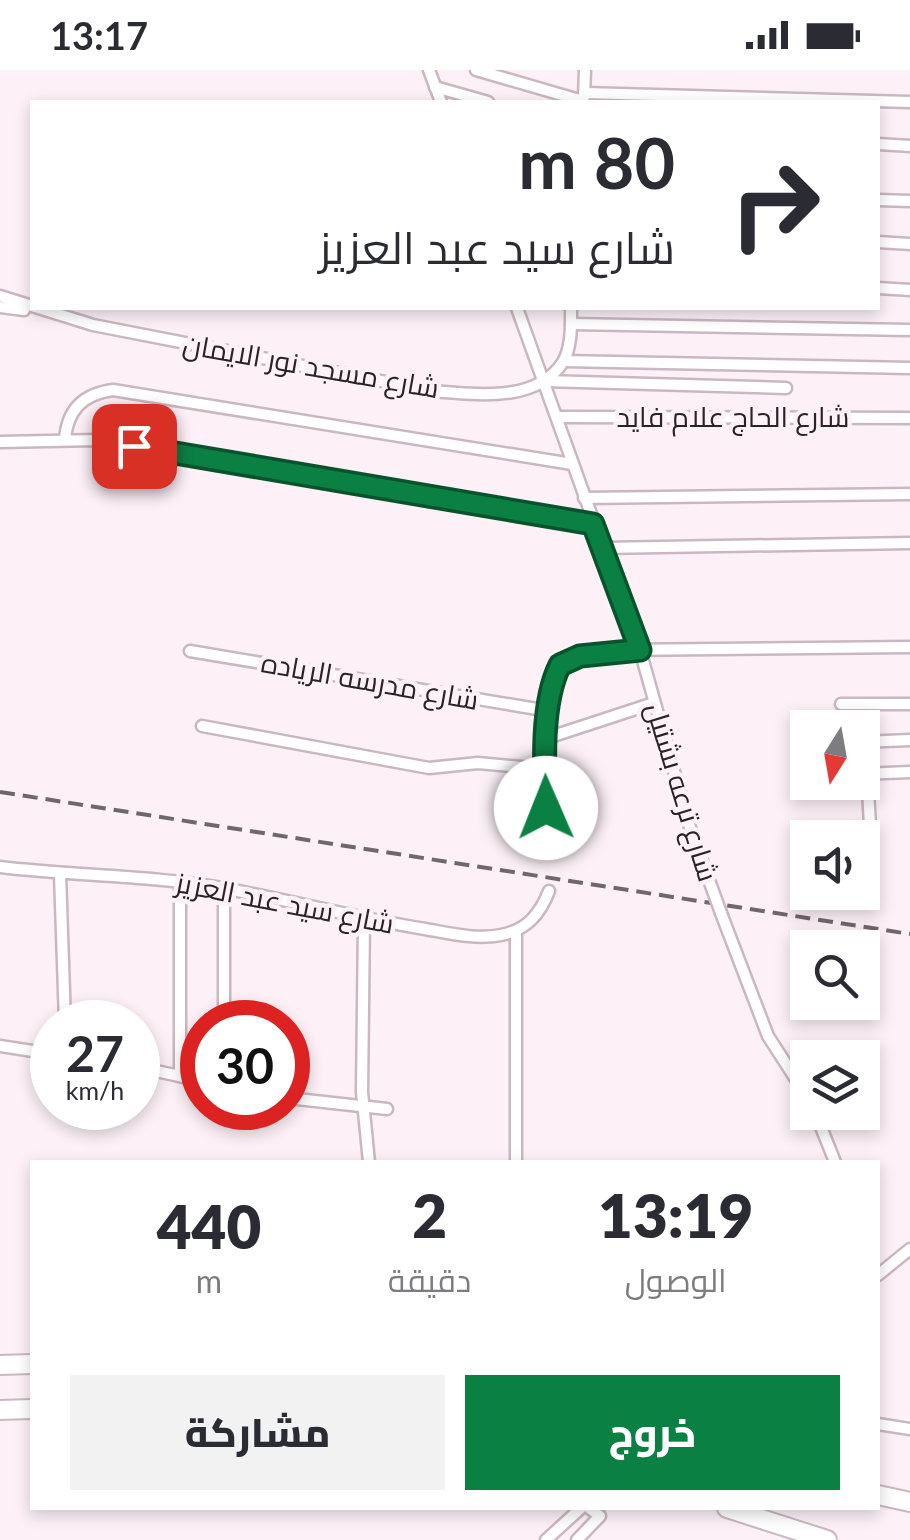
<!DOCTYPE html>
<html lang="ar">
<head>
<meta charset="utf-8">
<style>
	:root { --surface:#fff; --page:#f2f2f3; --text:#2b2b33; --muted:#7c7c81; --accent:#0b8043 }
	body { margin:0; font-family:Lato,Cairo,sans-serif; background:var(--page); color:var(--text); direction:rtl; height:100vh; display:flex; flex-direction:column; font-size:38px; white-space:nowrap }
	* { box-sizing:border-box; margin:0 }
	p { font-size:32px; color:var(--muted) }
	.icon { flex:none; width:55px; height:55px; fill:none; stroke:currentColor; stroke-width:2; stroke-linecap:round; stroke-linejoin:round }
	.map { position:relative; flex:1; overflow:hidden; direction:ltr }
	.details { position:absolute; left:30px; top:1090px; width:850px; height:350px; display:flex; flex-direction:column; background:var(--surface); border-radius:0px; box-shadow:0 5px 15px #0003; direction:rtl }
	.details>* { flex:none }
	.hud { position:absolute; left:30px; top:30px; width:850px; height:210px; border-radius:0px; box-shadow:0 5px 15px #0003; direction:rtl; background:#fff; color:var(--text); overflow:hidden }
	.needle { width:65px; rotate:191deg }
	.fabs { position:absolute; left:790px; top:640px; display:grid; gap:20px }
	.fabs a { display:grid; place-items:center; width:90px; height:90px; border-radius:0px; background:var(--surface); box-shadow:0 5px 15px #0003; font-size:50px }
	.speed { position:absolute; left:30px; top:930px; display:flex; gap:20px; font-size:50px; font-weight:700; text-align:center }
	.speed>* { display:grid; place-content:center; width:130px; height:130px; border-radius:50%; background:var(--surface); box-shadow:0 5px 15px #0003; line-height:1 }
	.speed small { font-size:25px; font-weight:400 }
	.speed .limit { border:15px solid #d22; background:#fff; color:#111 }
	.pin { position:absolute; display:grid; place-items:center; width:85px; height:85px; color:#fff; margin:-42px; border-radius:20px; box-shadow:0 5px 15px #0006 }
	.me { position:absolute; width:110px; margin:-55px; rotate:359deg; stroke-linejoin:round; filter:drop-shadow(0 0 8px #0008) }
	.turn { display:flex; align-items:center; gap:35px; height:210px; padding:0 40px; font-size:45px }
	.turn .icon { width:130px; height:130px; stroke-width:2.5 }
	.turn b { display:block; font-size:70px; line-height:85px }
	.eta { display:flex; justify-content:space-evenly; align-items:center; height:170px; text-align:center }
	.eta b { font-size:60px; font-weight:800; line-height:70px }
	.action { display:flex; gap:20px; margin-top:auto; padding:20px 40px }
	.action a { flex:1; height:115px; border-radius:0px; background:var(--accent); color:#fff; font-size:40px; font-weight:800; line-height:115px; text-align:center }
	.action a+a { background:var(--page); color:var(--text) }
	.status { display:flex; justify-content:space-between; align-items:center; height:70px; padding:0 50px; background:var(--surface); direction:ltr }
	.status svg { height:28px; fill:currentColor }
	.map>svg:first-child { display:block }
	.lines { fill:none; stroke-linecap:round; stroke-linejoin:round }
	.minor-casing { stroke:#cbb7c2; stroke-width:15 }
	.motorway-casing { stroke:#cbb7c2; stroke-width:22 }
	.minor { stroke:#fff; stroke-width:10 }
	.motorway { stroke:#fff; stroke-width:18 }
	.rail { stroke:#70676c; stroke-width:4; stroke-dasharray:15 8; stroke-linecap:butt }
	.minor-bridge-casing { stroke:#cbb7c2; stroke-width:15; stroke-linecap:butt }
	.minor-bridge { stroke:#fff; stroke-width:10 }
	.route-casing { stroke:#07532c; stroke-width:25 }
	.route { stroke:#0b8043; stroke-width:18 }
	.labels { text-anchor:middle; stroke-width:9; stroke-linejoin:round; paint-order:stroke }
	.street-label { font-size:28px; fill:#292226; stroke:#fdf1f7 }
</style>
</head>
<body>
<div class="status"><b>13:17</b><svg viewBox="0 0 49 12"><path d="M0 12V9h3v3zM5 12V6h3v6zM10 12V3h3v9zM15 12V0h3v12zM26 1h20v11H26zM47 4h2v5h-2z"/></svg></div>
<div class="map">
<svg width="910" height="1470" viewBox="0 0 910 1470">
	<rect width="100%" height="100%" fill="#fdf1f7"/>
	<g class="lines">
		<defs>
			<g id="minor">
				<path d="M429,0L441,32"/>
				<path d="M476,0L583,31"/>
				<path d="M435,17L488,32"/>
				<path d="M584,23L910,32"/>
				<path d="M584,27L585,0"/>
				<path d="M878,74L910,76"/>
				<path d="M878,130L910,131"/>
				<path d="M878,172L910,174"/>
				<path d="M878,218L910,220"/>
				<path d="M0,226L93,255L432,321C474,324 536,334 563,292C572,277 571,254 571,238"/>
				<path d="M0,237L24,240"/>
				<path d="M517,238L640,580L690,758"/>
				<path d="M571,254L910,260"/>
				<path d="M564,291L910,298"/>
				<path d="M545,311L786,318"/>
				<path d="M557,347L910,348"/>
				<path d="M65,370C67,340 83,324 113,320L572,394"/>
				<path d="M0,372L96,370L593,454"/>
				<path d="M584,428L910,424"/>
				<path d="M602,478L910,473"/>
				<path d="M190,581L549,641"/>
				<path d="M841,634H910"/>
				<path d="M202,656L429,698L478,693L544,699"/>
				<path d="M547,668L654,633"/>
				<path d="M862,672L910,670"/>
				<path d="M862,704L910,702"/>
				<path d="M867,704L872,789"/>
				<path d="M546,739L544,699L551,625L555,605L569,589L618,580L910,577"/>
				<path d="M0,797C74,806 149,805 222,818C290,830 356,848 425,859C449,863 476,870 501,865C527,860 540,844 549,821"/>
				<path d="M60,804L65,952"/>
				<path d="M721,843L768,966L808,1028"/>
				<path d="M364,850L362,1022L369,1092"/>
				<path d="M224,952V818"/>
				<path d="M0,976L52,984"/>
				<path d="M138,997L202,1011"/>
				<path d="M180,1006V811"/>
				<path d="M288,1028L387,1039"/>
				<path d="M815,1042L835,1092"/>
				<path d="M516,1092V861"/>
				<path d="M878,1205L910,1179"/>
				<path d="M878,1354L910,1359"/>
				<path d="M546,1470L581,1438"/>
				<path d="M577,1470L600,1446L589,1438"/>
			</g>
			<g id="motorway">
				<path d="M0,1295L32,1294"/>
				<path d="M0,1340L32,1339"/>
				<path d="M878,1425L910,1432"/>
				<path d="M727,1438L827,1470"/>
			</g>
		</defs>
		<!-- minor casing -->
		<use href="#minor" class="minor-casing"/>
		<!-- motorway casing -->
		<use href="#motorway" class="motorway-casing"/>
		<!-- minor -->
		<use href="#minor" class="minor"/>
		<!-- motorway -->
		<use href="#motorway" class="motorway"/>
		<!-- rail -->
		<path class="rail" d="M0,722L910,864"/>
		<defs>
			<path id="minor-bridge" d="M690,758L721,843"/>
		</defs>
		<!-- minor-bridge casing -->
		<use href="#minor-bridge" class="minor-bridge-casing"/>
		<!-- minor-bridge -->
		<use href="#minor-bridge" class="minor-bridge"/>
	</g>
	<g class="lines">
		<defs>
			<path id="route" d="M134,376L593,454L640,580L580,586L560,595C541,632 544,697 546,738"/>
		</defs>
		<!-- route casing -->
		<use href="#route" class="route-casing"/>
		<!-- route -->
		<use href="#route" class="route"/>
	</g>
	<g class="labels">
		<!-- street labels -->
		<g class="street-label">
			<text transform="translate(311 296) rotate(10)" y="10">شارع مسجد نور الايمان</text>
			<text x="733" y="357">شارع الحاج علام فايد</text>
			<text transform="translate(370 611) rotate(10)" y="10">شارع مدرسه الرياده</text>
			<text transform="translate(682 722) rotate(73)" y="10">شارع ترعه بشتيل</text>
			<text transform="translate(285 833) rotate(11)" y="10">شارع سيد عبد العزيز</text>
		</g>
	</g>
</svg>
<div class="fabs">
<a><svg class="needle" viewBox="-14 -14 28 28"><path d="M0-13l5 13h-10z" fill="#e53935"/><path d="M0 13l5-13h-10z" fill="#7c7c81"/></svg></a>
<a><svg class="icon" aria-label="sound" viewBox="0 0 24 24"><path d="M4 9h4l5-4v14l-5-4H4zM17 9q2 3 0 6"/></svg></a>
<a><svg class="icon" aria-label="search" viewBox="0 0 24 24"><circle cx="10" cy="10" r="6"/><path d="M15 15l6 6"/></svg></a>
<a><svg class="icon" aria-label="layers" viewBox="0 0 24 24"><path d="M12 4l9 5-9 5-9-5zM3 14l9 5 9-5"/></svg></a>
</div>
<div class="speed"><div>27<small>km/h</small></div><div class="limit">30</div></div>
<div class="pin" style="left:134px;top:376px;background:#d93025"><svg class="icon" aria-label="arrive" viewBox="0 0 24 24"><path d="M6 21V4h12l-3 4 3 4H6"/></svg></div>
<svg class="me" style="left:546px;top:738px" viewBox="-20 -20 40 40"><circle r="19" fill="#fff"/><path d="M0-13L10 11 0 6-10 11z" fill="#0b8043"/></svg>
<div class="hud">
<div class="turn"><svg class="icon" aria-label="right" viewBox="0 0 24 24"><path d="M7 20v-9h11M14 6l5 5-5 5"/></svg><div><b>80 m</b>شارع سيد عبد العزيز</div></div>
</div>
<section class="details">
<div class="eta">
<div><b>13:19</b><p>الوصول</p></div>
<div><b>2</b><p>دقيقة</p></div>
<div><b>440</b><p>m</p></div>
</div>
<div class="action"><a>خروج</a><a>مشاركة</a></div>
</section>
</div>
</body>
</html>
